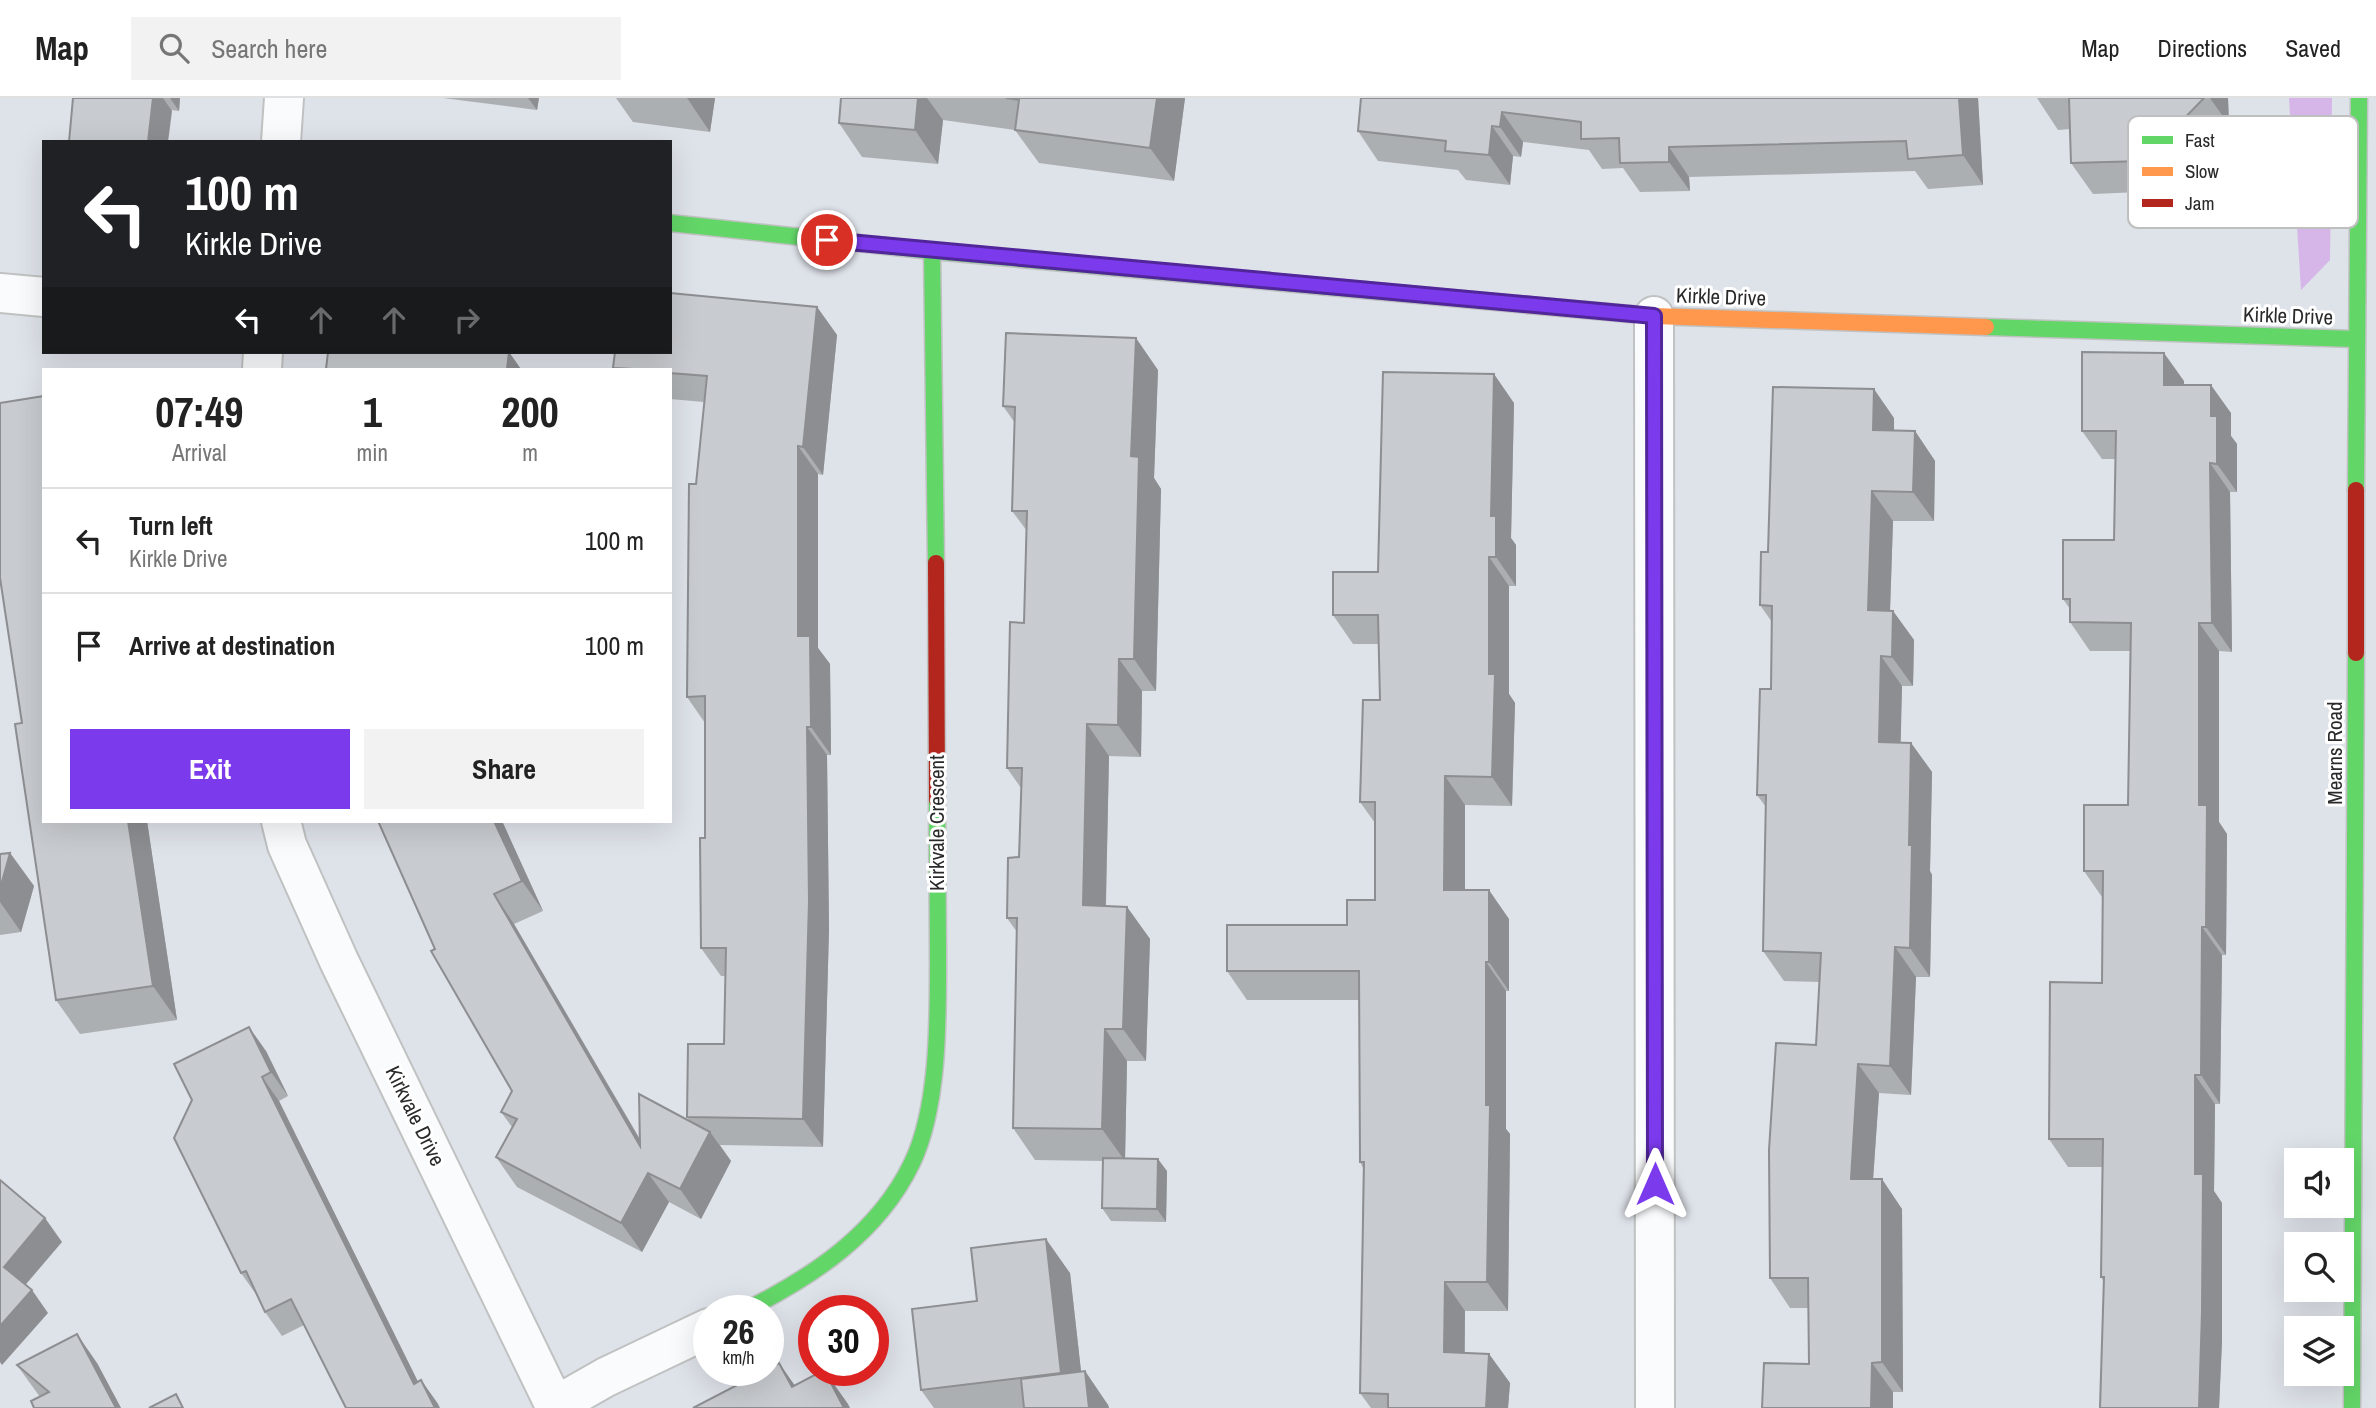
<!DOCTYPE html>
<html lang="en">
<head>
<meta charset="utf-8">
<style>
	:root { --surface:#fff; --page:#f2f2f2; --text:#222; --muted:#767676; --line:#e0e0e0; --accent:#7c3aed }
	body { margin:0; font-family:"Archivo Narrow",sans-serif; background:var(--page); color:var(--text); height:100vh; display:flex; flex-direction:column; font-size:26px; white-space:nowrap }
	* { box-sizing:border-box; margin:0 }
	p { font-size:23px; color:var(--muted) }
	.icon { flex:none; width:38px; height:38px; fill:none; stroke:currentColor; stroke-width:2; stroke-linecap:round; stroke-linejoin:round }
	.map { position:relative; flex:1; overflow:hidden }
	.panel { position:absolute; left:42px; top:270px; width:630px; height:455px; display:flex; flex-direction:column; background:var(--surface); border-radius:0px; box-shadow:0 7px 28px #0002 }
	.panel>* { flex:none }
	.top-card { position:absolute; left:42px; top:42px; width:630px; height:214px; border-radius:0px; box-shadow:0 7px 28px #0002; background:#202124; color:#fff; overflow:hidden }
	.fabs { position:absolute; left:2284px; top:1050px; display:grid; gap:14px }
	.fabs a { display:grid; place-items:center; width:70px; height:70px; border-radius:0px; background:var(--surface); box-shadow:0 7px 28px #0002; font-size:35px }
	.speed { position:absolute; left:693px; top:1197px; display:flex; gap:14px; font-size:35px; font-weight:700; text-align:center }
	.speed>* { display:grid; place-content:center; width:91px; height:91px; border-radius:50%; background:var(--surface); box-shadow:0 7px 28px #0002; line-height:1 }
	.speed small { font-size:18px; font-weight:400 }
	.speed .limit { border:10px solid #d22; background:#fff; color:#111 }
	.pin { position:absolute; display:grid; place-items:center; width:60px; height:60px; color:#fff; margin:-30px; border:4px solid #fff; border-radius:50%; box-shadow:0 2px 7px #0007 }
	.me { position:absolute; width:77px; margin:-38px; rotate:0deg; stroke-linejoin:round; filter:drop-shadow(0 0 5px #0008) }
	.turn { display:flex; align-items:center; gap:24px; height:147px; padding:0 28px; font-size:32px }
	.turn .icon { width:91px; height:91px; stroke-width:2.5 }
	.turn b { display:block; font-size:49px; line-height:60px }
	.lanes { display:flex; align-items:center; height:66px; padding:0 28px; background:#0003; justify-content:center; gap:35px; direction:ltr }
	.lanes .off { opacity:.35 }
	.eta { display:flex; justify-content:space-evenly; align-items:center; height:119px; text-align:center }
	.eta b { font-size:42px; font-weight:700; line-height:49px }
	.button { display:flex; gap:14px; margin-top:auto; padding:14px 28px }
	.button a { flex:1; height:80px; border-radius:0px; background:var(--accent); color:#fff; font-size:28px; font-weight:700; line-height:80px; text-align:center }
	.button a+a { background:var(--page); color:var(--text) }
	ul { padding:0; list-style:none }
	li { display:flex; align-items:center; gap:21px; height:105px; padding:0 28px; border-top:2px solid var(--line) }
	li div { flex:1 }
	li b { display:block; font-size:26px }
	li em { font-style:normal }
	header { display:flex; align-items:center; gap:42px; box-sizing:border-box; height:98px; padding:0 35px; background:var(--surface); border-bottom:2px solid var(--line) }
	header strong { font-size:33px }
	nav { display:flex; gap:38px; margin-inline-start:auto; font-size:24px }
	.search { width:490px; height:63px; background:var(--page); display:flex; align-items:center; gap:18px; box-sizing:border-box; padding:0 24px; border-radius:0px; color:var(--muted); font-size:26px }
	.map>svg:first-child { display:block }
	.green { fill:#d6b6e8 }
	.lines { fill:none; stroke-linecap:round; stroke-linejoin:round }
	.street-casing { stroke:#c0c2c2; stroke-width:42 }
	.fast-casing { stroke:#c0c2c2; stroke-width:19 }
	.slow-casing { stroke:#c0c2c2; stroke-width:19 }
	.jam-casing { stroke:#c0c2c2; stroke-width:19 }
	.street { stroke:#fafbfc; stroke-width:38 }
	.fast { stroke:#63d668; stroke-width:16 }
	.slow { stroke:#ff974d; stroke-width:16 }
	.jam { stroke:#b3261e; stroke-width:16 }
	.wall { fill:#acafb2 }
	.shaded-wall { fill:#8c8e91 }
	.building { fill:#c8cbcf; stroke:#8c8e91; stroke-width:2 }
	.route-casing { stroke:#51269a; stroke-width:18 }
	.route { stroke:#7c3aed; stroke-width:12 }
	.labels { text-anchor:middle; stroke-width:6; stroke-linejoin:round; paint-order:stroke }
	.street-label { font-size:21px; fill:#2a2a2a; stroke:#fff }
	.key { fill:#fff; stroke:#bfbfbf; stroke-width:2 }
	.key-label { font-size:19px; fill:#2a2a2a }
</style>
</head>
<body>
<header>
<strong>Map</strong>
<div class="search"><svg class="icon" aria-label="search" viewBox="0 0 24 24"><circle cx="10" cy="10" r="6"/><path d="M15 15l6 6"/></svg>Search here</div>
<nav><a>Map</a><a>Directions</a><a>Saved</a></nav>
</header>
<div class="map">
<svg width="2376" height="1310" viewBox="0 0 2376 1310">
	<rect width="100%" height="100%" fill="#dee2e9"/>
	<!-- green -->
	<path class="green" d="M2289,0H2332L2330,162L2301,192Z"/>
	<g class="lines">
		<defs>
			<g id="street">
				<path d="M281,44L284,0"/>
				<path d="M0,195L44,199"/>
				<path d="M1654,218L1655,1310"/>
				<path d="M262,271L263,254"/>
				<path d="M281,723L287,747L339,863L556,1310"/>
				<path d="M555,1308L606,1279L709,1230"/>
			</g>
			<g id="fast">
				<path d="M670,125L932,153L1528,207"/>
				<path d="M932,153L936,465"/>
				<path d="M1986,229L2355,241"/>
				<path d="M2356,392L2359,0"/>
				<path d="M744,1213C812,1179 878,1136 912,1065C940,1007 938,915 938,851C938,801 937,752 937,702"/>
				<path d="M2352,1310L2356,555"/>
			</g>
			<path id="slow" d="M1528,207L1654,218L1986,229"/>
			<g id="jam">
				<path d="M936,465L937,702"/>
				<path d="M2356,555V392"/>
			</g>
		</defs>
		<!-- street casing -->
		<use href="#street" class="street-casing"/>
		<!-- fast casing -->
		<use href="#fast" class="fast-casing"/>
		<!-- slow casing -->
		<use href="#slow" class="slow-casing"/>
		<!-- jam casing -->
		<use href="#jam" class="jam-casing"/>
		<!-- street -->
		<use href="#street" class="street"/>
		<!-- fast -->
		<use href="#fast" class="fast"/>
		<!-- slow -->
		<use href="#slow" class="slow"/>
		<!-- jam -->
		<use href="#jam" class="jam"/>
	</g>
	<!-- wall -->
	<g class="wall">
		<path d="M73,0H180L179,13Z"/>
		<path d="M443,0H539L537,12Z"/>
		<path d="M616,0H715L710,34L633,24Z"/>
		<path d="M841,0H1185L1174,83L1039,65L1015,32L943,22L938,66L862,59L839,25Z"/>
		<path d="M1361,0H1978L1983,87L1928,91L1915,73L1689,79L1690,93L1640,94L1623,70L1602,71L1589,52L1523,44L1521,59L1513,58L1510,87L1466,82L1458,72L1378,63L1358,33Z"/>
		<path d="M2037,0H2228L2229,27L2164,93L2093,96L2071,65L2070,31L2058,32Z"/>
		<path d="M817,209L837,237L823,377L818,376V550L830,566L831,657H827L829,831L823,1049L720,1047L731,1063L701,1121L669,1104L642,1154L517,1089L496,1059L512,1029L501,1014L512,993L435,851L378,723H502L543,813L514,826L640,1041L689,1022L687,1019L724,946L725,878H721L701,850L705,740V625L687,599L696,386L704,304L670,301V271H614L613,270Z"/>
		<path d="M1158,272L1154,380L1161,391L1156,593H1142L1141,659L1109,658L1106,808L1127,809L1150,841L1146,963H1127L1125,1060L1167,1073L1166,1124L1111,1123L1102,1110L1103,1063L1035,1062L1013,1030L1017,834L1007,820L1019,759L1021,690L1007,670L1024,525L1027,433L1012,413L1015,325L1003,308Z"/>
		<path d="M2184,283V287L2231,315V338L2237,346V394H2230L2232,554L2219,553V724L2227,736L2226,857H2222L2220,1006H2215L2214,1093L2222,1105V1243L2219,1310H2100L2104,1184L2101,1179L2102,1069H2068L2049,1041L2102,885V799L2084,773L2128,707L2130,553H2090L2070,524V511L2063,501L2114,442L2115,361H2102L2082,333Z"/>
		<path d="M1514,305L1511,440L1516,447V488H1509V596L1515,605L1512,708L1465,707V792L1509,821V893H1506V1031L1510,1036L1508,1213H1465V1255L1489,1256L1510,1285L1508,1310H1371L1360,1295L1363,1070L1360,1064L1359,902H1247L1227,873L1347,827L1375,802V725L1360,704L1380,602L1379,546H1353L1333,517L1378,474Z"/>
		<path d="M1894,320V333H1915L1935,363L1934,423H1893L1890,513H1893L1914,542L1913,588H1902L1900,644L1911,645L1932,674L1930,773L1932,777L1930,879H1916L1911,997L1879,995L1873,1081L1902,1111L1903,1294H1893V1310H1762L1809,1266V1210H1790L1770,1180L1816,947L1820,884L1784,883L1763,853L1766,709L1757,697L1771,591L1772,524L1760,507L1768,454Z"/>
		<path d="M44,723H147L177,922L80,936L56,902Z"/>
		<path d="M10,755L34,788L21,834L0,837V756Z"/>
		<path d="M266,953L288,998L279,1003L418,1284L421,1282L438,1306L304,1227L282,1238L265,1214L258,1199L241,1175Z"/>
		<path d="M1070,1175L1081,1273H1085L1108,1307L1109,1310H934L921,1292L977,1203Z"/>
		<path d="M97,1265L121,1310L40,1299L17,1267Z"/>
	</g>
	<!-- shaded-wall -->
	<g class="shaded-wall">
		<path d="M153,0H163L172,13L168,44H148Z"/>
		<path d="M170,0H180L179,13Z"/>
		<path d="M528,0H539L537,12Z"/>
		<path d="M687,0H715L710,34Z"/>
		<path d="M918,0H927L943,22L938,66L915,32Z"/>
		<path d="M1157,0H1185L1174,83L1150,50Z"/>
		<path d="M1959,0H1978L1983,87L1963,57Z"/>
		<path d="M2210,0H2228L2229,27Z"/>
		<path d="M1502,14L1523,44L1521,59L1500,29Z"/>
		<path d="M1492,28L1513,58L1510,87L1489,57Z"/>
		<path d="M1669,49L1689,79L1690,93L1669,64Z"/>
		<path d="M817,209L837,237L823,377L803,349Z"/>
		<path d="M1136,240L1158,272L1154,380L1161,391L1156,593L1134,561L1131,358Z"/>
		<path d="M509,254L521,271H507Z"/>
		<path d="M2164,255L2184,283V315L2164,287Z"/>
		<path d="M1494,276L1514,305L1511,440L1516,447V488L1496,459L1491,418Z"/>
		<path d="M2211,287L2231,315V338L2237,346V394L2217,366L2211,318Z"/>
		<path d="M1874,291L1894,320V362L1873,332Z"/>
		<path d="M1915,333L1935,363L1934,423L1913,394Z"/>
		<path d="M798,348L818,376V550L830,566L831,657L811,629L798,538Z"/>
		<path d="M2210,365L2230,394L2232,554L2212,525Z"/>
		<path d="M1872,393L1893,423L1889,542L1868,512Z"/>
		<path d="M1489,459L1509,488V596L1515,605L1512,708L1492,679L1489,576Z"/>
		<path d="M1893,513L1914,542L1913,588L1892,559Z"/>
		<path d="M2199,525L2219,553V724L2227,736L2226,857L2206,829L2199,707Z"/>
		<path d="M1881,558L1902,588L1900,674L1879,644Z"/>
		<path d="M1119,561L1142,593L1141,659L1118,627Z"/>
		<path d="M1087,626L1109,658L1105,839L1083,807Z"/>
		<path d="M807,629L827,657L829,831L823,1049L803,1021Z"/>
		<path d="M1911,645L1932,674L1930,773L1932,777L1930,879L1910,850L1909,747Z"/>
		<path d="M1445,678L1465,707V821L1444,792Z"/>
		<path d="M128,723H147L177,922L153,888Z"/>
		<path d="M494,723H502L543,813L522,783Z"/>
		<path d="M10,755L34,788L21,834L0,804V791Z"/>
		<path d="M1489,792L1509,821V893L1489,864Z"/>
		<path d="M494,796L514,826L661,1078L640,1048Z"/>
		<path d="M1127,809L1150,841L1146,963L1123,931Z"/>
		<path d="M2202,829L2222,857L2220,1006L2201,977Z"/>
		<path d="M1895,849L1916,879L1911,997L1890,968Z"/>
		<path d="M1486,864L1506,893V1031L1510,1036L1508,1213L1487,1184Z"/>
		<path d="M249,929L266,953L288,998L271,974Z"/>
		<path d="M1105,931L1127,963L1125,1063L1102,1031Z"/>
		<path d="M1858,966L1879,995L1871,1111L1851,1081Z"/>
		<path d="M2195,977L2215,1006L2214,1093L2222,1105V1243L2219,1310H2199L2195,1076Z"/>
		<path d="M262,979L279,1003L431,1310L414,1286Z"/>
		<path d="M710,1034L731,1063L701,1121L680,1091Z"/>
		<path d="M1158,1061L1167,1073L1166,1124L1157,1111Z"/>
		<path d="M648,1075L669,1104L642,1154L621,1125Z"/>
		<path d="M1882,1081L1902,1111L1903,1294L1882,1264Z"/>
		<path d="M45,1120L62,1144L21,1192L4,1169Z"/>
		<path d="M1046,1141L1070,1175L1085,1309L1061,1275Z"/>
		<path d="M1445,1184L1465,1213L1464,1283L1444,1254Z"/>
		<path d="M32,1192L48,1215L2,1267L0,1264V1228Z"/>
		<path d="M77,1236L97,1265L121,1310H116Z"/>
		<path d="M1489,1256L1510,1285L1508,1310H1486Z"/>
		<path d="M779,1265L803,1299L792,1289Z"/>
		<path d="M1872,1265L1893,1294V1310H1871Z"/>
		<path d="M824,1272L848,1306L850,1310H844Z"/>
		<path d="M1085,1273L1108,1307L1109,1310H1089Z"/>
		<path d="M421,1282L438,1306L440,1310H435Z"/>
	</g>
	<!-- building -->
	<g class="building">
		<path d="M73,0H153L148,44H69Z"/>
		<path d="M841,0H918L915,32L839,25Z"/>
		<path d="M1006,0H1157L1150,50L1015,32L1019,2Z"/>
		<path d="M1361,0H1959L1963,57L1908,61L1906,43L1669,49V64L1620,65L1619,40L1581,41V24L1502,14L1500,29L1492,28L1489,57L1445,53L1446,43L1358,33Z"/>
		<path d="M2069,0H2204L2143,63L2071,65Z"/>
		<path d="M670,195L817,209L803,349L798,348V538H810L811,629H807L809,803L803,1021L687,1019L688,946H724L726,850H701L700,740H705V598L687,599L689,386H696L707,278L670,275V271H633L613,270L615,254H670Z"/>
		<path d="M1006,235L1136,240L1131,358L1139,359L1134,561H1119L1118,627L1087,626L1083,807L1127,809L1123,931H1105L1102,1031L1013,1030L1017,820H1007L1008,760L1019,759L1022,670H1007L1010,524L1024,525L1027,413H1012L1015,309L1003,308Z"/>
		<path d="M328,254H509L507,271H326Z"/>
		<path d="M2082,254L2164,255V287H2211V318H2217V366L2210,365L2212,525H2199V707H2207L2206,829H2202L2201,977H2195V1076H2203L2202,1214L2199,1310H2100L2104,1179H2101L2103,1041H2049L2050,884L2102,885L2103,773H2084V707H2128L2131,525L2070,524V501H2063V442H2114L2116,333H2082Z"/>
		<path d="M1383,274L1494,276L1491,418H1496V459H1489V576H1495L1492,679L1445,678L1444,792H1489V864H1486V1007H1490L1487,1184H1445L1444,1254L1489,1256L1486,1310H1388V1296L1360,1295L1364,1064H1360L1359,873H1227V827H1347V802H1375V704H1360L1363,602H1380L1378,517H1333V474H1378Z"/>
		<path d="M1773,289L1874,291L1873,332L1915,333L1913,394L1872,393L1868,512L1893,513L1892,559L1881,558L1879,644L1911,645L1909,747H1912L1910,850L1895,849L1890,968L1858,966L1851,1081H1882V1264L1872,1265L1871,1310H1762L1764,1265L1809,1266L1808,1180H1770L1769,1052L1776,945L1816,947L1821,855L1763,853L1766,697H1757L1760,591H1771L1772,508L1760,507L1761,454H1768Z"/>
		<path d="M44,298V723H128L153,888L56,902L15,626L22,625L0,480V305Z"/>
		<path d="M378,723H494L522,783L494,796L640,1048L639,996L710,1034L680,1091L648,1075L621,1125L496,1059L517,1021L501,1014L512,993L431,853L435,851Z"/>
		<path d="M10,755L0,791V756Z"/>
		<path d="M249,929L271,974L262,979L414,1286L421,1282L435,1310H346L291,1201L265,1214L246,1173L241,1175L174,1040L192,1002L174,966Z"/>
		<path d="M1103,1060L1158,1061L1157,1111L1102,1110Z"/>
		<path d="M0,1082L45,1120L4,1169L32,1192L0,1228Z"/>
		<path d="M1046,1141L1061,1275L921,1292L912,1211L977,1203L971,1150Z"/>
		<path d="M77,1236L116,1310H34L31,1303L49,1294L17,1267Z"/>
		<path d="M779,1265L792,1289L824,1272L844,1310H693L766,1272H768V1271Z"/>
		<path d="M1085,1273L1089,1310H1024L1021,1281Z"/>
		<path d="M176,1296L183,1310H149Z"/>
	</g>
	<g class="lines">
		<defs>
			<path id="route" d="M827,142L1654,218L1655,1086"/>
		</defs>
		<!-- route casing -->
		<use href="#route" class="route-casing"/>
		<!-- route -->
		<use href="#route" class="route"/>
	</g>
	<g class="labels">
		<!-- street labels -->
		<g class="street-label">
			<text transform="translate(1721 199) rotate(2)" y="7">Kirkle Drive</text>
			<text transform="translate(2288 218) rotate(2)" y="7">Kirkle Drive</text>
			<text transform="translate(2335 655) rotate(-90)" y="7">Mearns Road</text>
			<text transform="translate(937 725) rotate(-90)" y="7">Kirkvale Crescent</text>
			<text transform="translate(415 1018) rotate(64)" y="7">Kirkvale Drive</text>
		</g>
	</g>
	<!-- legend -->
	<rect x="2128" y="18" width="230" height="112" rx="10" class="key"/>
	<rect x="2142" y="38" width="31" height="8" fill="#63d668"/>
	<rect x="2142" y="69" width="31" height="9" fill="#ff974d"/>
	<rect x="2142" y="101" width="31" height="8" fill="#b3261e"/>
	<g class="key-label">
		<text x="2185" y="49">Fast</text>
		<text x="2185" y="80">Slow</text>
		<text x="2185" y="112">Jam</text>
	</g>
</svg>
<div class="fabs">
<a><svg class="icon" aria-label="sound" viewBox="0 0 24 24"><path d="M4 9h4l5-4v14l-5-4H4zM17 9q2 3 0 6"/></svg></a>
<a><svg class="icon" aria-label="search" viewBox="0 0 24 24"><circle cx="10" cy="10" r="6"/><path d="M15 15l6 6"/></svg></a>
<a><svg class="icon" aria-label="layers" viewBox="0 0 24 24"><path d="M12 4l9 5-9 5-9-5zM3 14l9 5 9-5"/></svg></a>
</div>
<div class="speed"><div>26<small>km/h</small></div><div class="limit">30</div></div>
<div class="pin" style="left:827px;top:142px;background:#d93025"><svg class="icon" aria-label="arrive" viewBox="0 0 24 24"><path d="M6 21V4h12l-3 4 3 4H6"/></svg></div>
<svg class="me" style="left:1655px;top:1086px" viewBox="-20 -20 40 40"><path d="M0-17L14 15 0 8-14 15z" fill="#7c3aed" stroke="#fff" stroke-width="4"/></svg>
<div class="top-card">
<div class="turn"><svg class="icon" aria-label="left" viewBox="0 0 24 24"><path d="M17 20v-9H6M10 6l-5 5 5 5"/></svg><div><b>100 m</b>Kirkle Drive</div></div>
<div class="lanes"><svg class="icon" aria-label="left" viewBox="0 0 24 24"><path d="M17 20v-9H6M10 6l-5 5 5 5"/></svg><svg class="icon off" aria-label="ahead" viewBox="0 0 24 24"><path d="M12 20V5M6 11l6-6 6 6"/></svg><svg class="icon off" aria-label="ahead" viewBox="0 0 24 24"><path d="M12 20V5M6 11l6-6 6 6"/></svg><svg class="icon off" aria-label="right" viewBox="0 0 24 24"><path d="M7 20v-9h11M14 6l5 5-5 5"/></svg></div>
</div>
<section class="panel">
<div class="eta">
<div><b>07:49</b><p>Arrival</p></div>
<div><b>1</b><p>min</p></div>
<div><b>200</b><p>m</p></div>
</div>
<ul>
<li><svg class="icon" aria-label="left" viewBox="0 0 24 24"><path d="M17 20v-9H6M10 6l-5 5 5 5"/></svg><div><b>Turn left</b><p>Kirkle Drive</p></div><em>100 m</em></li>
<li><svg class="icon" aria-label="arrive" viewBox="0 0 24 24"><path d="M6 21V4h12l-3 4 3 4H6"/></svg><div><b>Arrive at destination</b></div><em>100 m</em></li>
</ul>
<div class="button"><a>Exit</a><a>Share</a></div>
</section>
</div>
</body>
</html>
